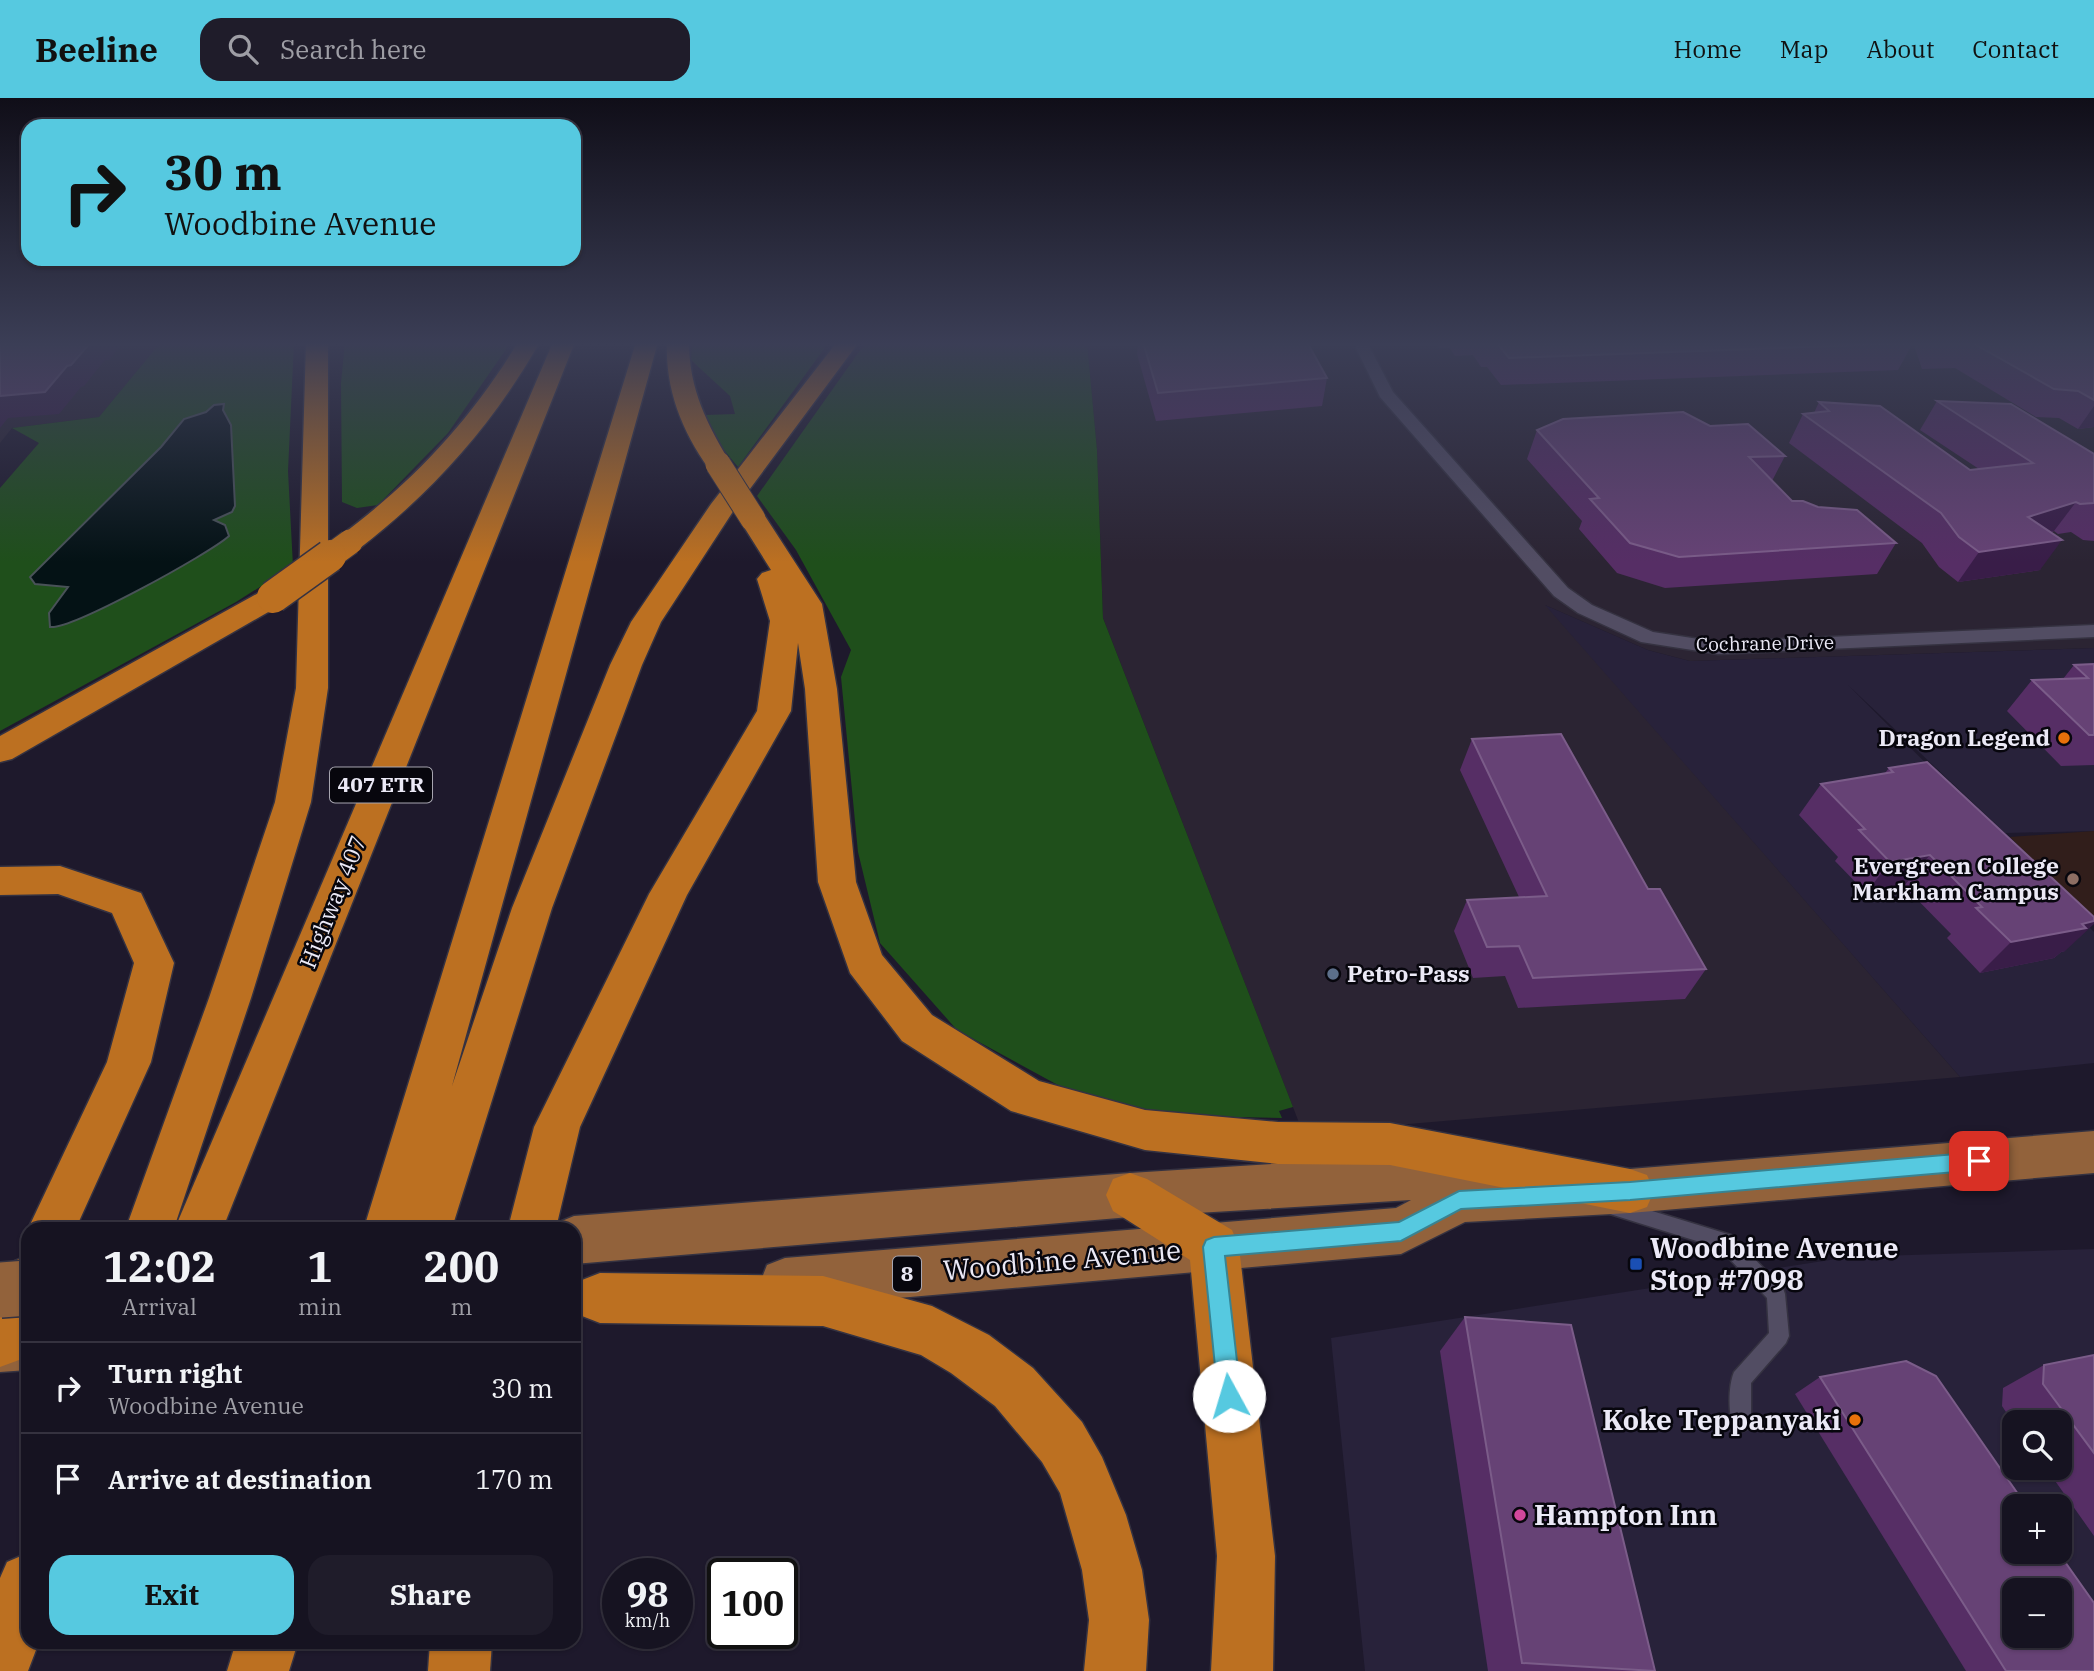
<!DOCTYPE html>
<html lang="en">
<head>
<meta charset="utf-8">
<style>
	:root { --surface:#161321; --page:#1f1c2a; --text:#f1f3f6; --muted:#9e9ea5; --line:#35323f; --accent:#56c9e0 }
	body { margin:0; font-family:"IBM Plex Serif",serif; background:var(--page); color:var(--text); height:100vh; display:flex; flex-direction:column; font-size:26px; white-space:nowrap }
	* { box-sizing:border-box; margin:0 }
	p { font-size:23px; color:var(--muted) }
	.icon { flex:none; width:38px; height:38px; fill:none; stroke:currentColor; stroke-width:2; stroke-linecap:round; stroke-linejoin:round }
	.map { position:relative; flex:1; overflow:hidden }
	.side { position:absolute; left:21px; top:1124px; width:560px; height:427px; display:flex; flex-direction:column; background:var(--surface); border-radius:21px; box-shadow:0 2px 5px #0004,0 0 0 2px var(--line) }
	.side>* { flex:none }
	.hud { position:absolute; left:21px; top:21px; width:560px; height:147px; border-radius:21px; box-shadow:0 2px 5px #0004,0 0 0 2px var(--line); background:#56c9e0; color:#111; overflow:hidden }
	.controls { position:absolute; left:2002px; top:1312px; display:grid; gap:14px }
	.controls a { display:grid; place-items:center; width:70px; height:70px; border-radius:14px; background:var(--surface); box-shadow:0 2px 5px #0004,0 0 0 2px var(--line); font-size:35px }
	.speed { position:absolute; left:602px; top:1460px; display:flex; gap:14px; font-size:35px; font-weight:700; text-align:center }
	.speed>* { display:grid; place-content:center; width:91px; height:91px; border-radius:50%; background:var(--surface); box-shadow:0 2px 5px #0004,0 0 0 2px var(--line); line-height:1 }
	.speed small { font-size:18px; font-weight:400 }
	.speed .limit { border:4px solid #111; border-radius:10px; background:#fff; color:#111 }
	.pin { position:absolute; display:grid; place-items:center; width:60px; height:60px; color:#fff; margin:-30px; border-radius:14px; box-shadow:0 4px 10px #0006 }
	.me { position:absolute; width:77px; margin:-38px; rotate:354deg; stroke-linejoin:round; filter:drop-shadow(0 0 5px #0008) }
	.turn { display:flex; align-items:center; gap:24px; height:147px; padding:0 28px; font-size:32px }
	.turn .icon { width:91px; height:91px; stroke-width:2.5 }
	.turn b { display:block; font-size:49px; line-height:60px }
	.eta { display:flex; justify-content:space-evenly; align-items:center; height:119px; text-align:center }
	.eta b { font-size:42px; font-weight:700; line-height:49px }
	.action { display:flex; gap:14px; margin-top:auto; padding:14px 28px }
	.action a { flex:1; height:80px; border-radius:21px; background:var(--accent); color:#111; font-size:28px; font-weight:700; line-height:80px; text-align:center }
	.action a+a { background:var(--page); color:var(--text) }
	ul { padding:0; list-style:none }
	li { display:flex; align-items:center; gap:21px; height:91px; padding:0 28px; border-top:2px solid var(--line) }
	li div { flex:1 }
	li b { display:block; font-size:26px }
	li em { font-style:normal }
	header { display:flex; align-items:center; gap:42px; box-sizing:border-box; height:98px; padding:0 35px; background:var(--accent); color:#111 }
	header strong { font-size:33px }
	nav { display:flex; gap:38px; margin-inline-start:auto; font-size:24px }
	.search { width:490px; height:63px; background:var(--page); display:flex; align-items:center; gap:18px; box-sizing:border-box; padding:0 24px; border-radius:21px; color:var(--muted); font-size:26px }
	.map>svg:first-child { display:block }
	.built { fill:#28223a; fill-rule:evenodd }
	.industrial { fill:#2b2433 }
	.education { fill:#311e1b }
	.green { fill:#1f4f1b }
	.water { fill:#041215; stroke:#495258; stroke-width:2 }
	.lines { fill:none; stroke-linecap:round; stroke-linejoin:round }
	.service-casing { stroke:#353241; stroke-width:3 }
	.minor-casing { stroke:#353241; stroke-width:3 }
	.primary-casing { stroke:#353241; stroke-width:3 }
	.motorway-casing { stroke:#353241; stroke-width:3 }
	.service { fill:#524d63; fill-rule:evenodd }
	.minor { fill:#524d63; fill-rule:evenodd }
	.primary { fill:#92623b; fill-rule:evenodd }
	.motorway { fill:#bc7021; fill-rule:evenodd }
	.primary-bridge-casing { stroke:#353241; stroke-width:58; stroke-linecap:butt }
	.motorway-bridge-far1-casing { stroke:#353241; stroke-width:27; stroke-linecap:butt }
	.motorway-bridge-casing { stroke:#353241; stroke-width:35; stroke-linecap:butt }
	.primary-bridge { stroke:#92623b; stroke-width:55 }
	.motorway-bridge-far1 { stroke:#bc7021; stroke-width:25 }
	.motorway-bridge { stroke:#bc7021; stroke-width:32 }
	.wall { fill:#562e65 }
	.shaded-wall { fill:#391d48 }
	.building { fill:#664275; stroke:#7b5c89; stroke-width:2; fill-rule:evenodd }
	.route { fill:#56c9e0; stroke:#388392; stroke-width:2 }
	.food-dot { fill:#e8710a; stroke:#07060d; stroke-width:2.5 }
	.education-dot { fill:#8d6e63; stroke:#07060d; stroke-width:2.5 }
	.service-dot { fill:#5c6f8a; stroke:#07060d; stroke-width:2.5 }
	.transit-dot { fill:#1a4fb4; stroke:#07060d; stroke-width:2.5 }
	.hotel-dot { fill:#d1479c; stroke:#07060d; stroke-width:2.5 }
	.labels { text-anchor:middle; stroke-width:5; stroke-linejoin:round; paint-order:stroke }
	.far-street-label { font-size:19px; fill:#ebe9f6; stroke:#07060d }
	.shield { fill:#07060d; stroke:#a7a5b0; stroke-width:2 }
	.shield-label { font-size:21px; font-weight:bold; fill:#ebe9f6 }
	.poi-label { font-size:23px; font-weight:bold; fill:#ebe9f6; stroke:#07060d; text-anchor:end }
	.street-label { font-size:23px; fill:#ebe9f6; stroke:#07060d }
	.near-poi-label { font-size:28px; font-weight:bold; fill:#ebe9f6; stroke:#07060d; text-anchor:start }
	.near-street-label { font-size:28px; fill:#ebe9f6; stroke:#07060d }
</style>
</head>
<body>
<header>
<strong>Beeline</strong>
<div class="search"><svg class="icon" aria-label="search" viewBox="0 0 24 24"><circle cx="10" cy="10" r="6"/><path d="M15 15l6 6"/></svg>Search here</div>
<nav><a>Home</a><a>Map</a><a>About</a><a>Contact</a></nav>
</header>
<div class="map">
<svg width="2094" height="1573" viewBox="0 0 2094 1573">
	<rect width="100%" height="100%" fill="#1e192c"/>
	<!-- built -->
	<g class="built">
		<path d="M1543,506L1648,552L1690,563L2094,550V733L2005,735L1848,587L2094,834V965L1960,979Z"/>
		<path d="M2094,1151V1573H1365L1331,1240L1849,1159ZM2014,1325H2060V1370H2014ZM2014,1409H2060V1454H2014ZM2014,1493H2060V1538H2014Z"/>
	</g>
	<!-- industrial -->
	<g class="industrial">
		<path d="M0,244H161L99,319L12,330L0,345Z"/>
		<path d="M1087,244H2094V550L1690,563L1648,552L1545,507L1960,979L1303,1035L1103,520L1097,352Z"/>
	</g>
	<!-- education -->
	<path class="education" d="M2094,733V823L2010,739Z"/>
	<!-- green -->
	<g class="green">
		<path d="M161,244H294L288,373L293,468L236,504L0,633V390L39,345L12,330L99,319Z"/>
		<path d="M345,244H511L448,335L378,407L357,410L342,404L341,285Z"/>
		<path d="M692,244H829L738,369L719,346L706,317L735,316L730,298L691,262Z"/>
		<path d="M866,244H1087L1097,352L1103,520L1293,1009L1279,1013L1282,1020L1187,1018L1089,1004L957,932L880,845L858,754L841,579L851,552L796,452L757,398Z"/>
	</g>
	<!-- water -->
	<path class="water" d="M224,306L223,312L231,327L235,408L232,414L214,422L225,427L229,438C209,456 71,532 50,529L49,515L68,489L35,486L30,479L161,349L184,321L206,314L214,307Z"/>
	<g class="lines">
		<defs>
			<path id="service" d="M1616,1102L1731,1137L1783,1190L1785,1196L1789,1238L1786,1245L1751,1285V1324L1748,1331L1741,1334L1734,1331C1728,1317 1728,1288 1734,1274L1769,1235L1767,1200L1719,1150L1610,1116L1607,1110L1610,1104Z"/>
			<path id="minor" d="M1353,244H1367L1393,294L1568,490L1592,507L1653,534L1718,544L2094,527V539L1718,556L1641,544L1578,515L1554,498L1380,299Z"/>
			<g id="primary">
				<path d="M2094,1033V1075L1630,1115L1465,1124L1401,1156L785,1210L767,1203L760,1185L767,1167L785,1160L1396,1110L1411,1102L1130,1119L574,1166V1130H554L557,1125L574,1118L1130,1075L1413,1057L1462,1079L1630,1071Z"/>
				<path d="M28,1220V1272L0,1274V1222Z"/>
			</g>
			<g id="motorway">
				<path d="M306,244H328V590L311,704L251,900L174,1130H126L209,900L275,704L296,590Z"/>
				<path d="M518,244H540C493,326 435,392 360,450L350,452L340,450L336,444L340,438C413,384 471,322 518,244Z"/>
				<path d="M553,244H575L223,1130H175Z"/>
				<path d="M636,244H658L452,988L512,810L610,567L631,524L711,406L837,244H859L732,415L661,524L642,567L552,810L452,1130H364Z"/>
				<path d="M667,244H689C689,291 707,326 731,366L727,371L718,374L709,371C682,333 665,291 667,244Z"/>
				<path d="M753,413L763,415L822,506L837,591L856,784L882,857L932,917L1039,983L1145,1012L1278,1024L1390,1025L1630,1071L1647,1077L1654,1093L1647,1109L1630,1115L1390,1067L1278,1066L1145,1052L1011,1013L902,943L850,875L818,784L805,591L798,545L791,613L687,797L580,1029L556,1130H508L534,1029L541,1015L649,796L757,613L770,523L757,481L762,475L771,472L739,421L743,415Z"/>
				<path d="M273,490L284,493L288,499L284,505L12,661L0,664V638L262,493Z"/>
				<path d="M60,768L141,795L174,865L151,964L76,1130L28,1131L107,964L134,865L112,815L58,796L0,797V769Z"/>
				<path d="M1130,1075L1147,1081L1232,1132L1239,1149L1275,1458L1273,1573H1211L1217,1458L1190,1162L1113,1113L1106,1097L1113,1081Z"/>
				<path d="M28,1157V1240L19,1262L0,1269V1186L10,1165Z"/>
				<path d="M600,1175L823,1178L932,1208L989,1237L1033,1270L1082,1324L1102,1359L1126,1417L1142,1472L1149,1522L1146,1573H1084L1089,1522L1082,1472L1060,1395L1042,1364L995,1308L951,1275L921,1257L823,1228L600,1225L582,1218L574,1200L582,1182Z"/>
				<path d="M28,1455V1544H39L28,1573H0V1480L7,1464Z"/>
				<path d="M236,1544H298L289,1573H227Z"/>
				<path d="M430,1544H492L490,1573H428Z"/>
			</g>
		</defs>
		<!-- service casing -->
		<use href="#service" class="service-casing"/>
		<!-- minor casing -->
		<use href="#minor" class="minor-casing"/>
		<!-- primary casing -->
		<use href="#primary" class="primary-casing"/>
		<!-- motorway casing -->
		<use href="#motorway" class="motorway-casing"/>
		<!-- service -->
		<use href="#service" class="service"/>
		<!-- minor -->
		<use href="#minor" class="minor"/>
		<!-- primary -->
		<use href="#primary" class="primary"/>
		<!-- motorway -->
		<use href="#motorway" class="motorway"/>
		<defs>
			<path id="primary-bridge" d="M0,1192L28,1190"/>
			<g id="motorway-bridge-far1">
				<path d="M718,366L753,421"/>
				<path d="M328,460L350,444"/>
			</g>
			<path id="motorway-bridge" d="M273,499L330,458"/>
		</defs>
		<!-- primary-bridge casing -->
		<use href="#primary-bridge" class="primary-bridge-casing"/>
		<!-- motorway-bridge-far1 casing -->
		<use href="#motorway-bridge-far1" class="motorway-bridge-far1-casing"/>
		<!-- motorway-bridge casing -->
		<use href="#motorway-bridge" class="motorway-bridge-casing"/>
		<!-- primary-bridge -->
		<use href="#primary-bridge" class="primary-bridge"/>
		<!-- motorway-bridge-far1 -->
		<use href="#motorway-bridge-far1" class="motorway-bridge-far1"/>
		<!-- motorway-bridge -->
		<use href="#motorway-bridge" class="motorway-bridge"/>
	</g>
	<!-- wall -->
	<g class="wall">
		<path d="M1138,244H1307L1327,280L1322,308L1156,323L1137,256Z"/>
		<path d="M1434,244H1911L1913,245L1898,272L1501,287L1487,269H1481L1473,257L1455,258L1450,250H1439Z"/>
		<path d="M1913,244H2094V329L2078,331L2059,320L2036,319L1955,270L1922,271Z"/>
		<path d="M1937,303L2094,356V443L2083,442L2071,434L2058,436L2054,433L2051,435L2040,472L1958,484L1939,469L1922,445L1789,345L1803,316L1814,315L1819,304L1970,372L1979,371L1920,332Z"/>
		<path d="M1710,328L1785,358L1772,383L1792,403L1896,445L1877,476L1665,490L1617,475L1579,431L1582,423L1527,361L1537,332Z"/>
		<path d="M2094,566V667L2061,668L2007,613L2032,582L2063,581L2074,567Z"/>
		<path d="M1472,641L1648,791L1706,871L1685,901L1518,910L1505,878L1473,880L1454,833L1467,802L1519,799L1460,672Z"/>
		<path d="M1889,670L2065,853L2061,854L2054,860L1980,875L1947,840L1951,836L1904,788L1866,795L1835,763L1838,759L1799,717L1821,686L1885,675Z"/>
		<path d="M1465,1219L1655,1573H1488L1440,1253Z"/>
		<path d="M2094,1257V1438L2046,1370H2060V1325H2014V1326L2002,1308L2003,1290L2044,1267Z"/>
		<path d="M1820,1279L2094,1573H1966L1795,1296Z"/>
	</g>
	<!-- shaded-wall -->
	<g class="shaded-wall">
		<path d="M91,244H123L109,262H105L84,288L81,289L59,316L8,320L0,330V298L67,268Z"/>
		<path d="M2094,308V329L2078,331Z"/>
		<path d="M2076,404L2054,433L2007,449L2028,419Z"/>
		<path d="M2062,442L2040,472L1958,484L1979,454Z"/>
		<path d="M1930,757L1904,788L1866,795L1890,764Z"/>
		<path d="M2094,823V826L2065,853L2061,854L2054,860L1980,875L2011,844Z"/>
	</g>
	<!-- building -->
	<g class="building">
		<path d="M0,244H91L71,267L67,268L45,294L0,298Z"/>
		<path d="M1143,244H1307L1327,280L1158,295Z"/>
		<path d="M1496,244H1911L1913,245L1509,260Z"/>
		<path d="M1971,244H2094V302L2078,293L2054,291Z"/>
		<path d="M1937,303L2011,306L2094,356V405L2080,406L2076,404L2028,419L2062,442L1979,454L1959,439L1941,415L1803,316L1829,313L1819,304L1880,308L1970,372L2033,365Z"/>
		<path d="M1683,314L1710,328L1748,326L1785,358L1749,359L1792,403H1803L1818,409L1857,412L1896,445L1679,459L1630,445L1590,401L1599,400L1537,332L1563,321Z"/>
		<path d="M2094,566V637H2089L2032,582L2088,580L2074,567Z"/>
		<path d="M1561,636L1648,791H1660L1706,871L1533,880L1519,848L1487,849L1467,802L1547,798L1472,641Z"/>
		<path d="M1927,664L2094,819V823L2082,826L2086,830L2011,844L1976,810L1982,809L1930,757L1890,764L1859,732L1865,731L1821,686L1893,674L1889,670Z"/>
		<path d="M1465,1219L1571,1227L1655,1573L1522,1565Z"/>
		<path d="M2094,1257V1355L2043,1286L2044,1267Z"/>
		<path d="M1906,1263L1936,1278L2027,1409H2014V1454H2058L2094,1505V1573H2006L1820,1279ZM2014,1493H2060V1538H2014Z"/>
	</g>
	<!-- sky -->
	<linearGradient id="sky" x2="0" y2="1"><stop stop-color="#100e18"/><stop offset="0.53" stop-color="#3b3e56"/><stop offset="1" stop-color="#3b3e56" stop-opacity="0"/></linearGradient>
	<rect width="2094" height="464" fill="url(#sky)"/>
	<!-- route -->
	<path class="route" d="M1979,1054L1986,1057L1989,1063L1986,1069L1979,1072L1630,1102L1461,1111L1401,1143L1225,1158L1241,1298L1237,1306L1229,1309L1221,1306L1218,1298L1203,1149L1206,1142L1214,1139L1399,1124L1459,1093L1630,1084Z"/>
	<!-- markers -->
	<g class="food-dot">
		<circle cx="2064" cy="640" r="7"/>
		<circle cx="1855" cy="1322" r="7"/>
	</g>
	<circle class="education-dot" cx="2073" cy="781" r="7"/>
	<circle class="service-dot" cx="1333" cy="876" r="7"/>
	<rect class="transit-dot" x="1629" y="1159" width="14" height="14" rx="3.5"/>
	<circle class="hotel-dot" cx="1520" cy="1417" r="7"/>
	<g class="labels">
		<!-- far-street labels -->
		<g class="far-street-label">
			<text transform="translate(1765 545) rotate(-1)" y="7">Cochrane Drive</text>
		</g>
		<!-- shield labels -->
		<g class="shield">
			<rect x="330" y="669.5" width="102" height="35" rx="5"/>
			<rect x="893" y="1158.5" width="28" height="35" rx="5"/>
		</g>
		<g class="shield-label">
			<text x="381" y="694">407 ETR</text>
			<text x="907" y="1183">8</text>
		</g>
		<!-- poi labels -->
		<g class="poi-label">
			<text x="2050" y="648">Dragon Legend</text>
			<text x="2059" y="776">Evergreen College<tspan x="2059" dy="26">Markham Campus</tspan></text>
			<text x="1347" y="884" text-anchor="start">Petro-Pass</text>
		</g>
		<!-- street labels -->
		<g class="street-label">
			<text transform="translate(333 804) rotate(-68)" y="8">Highway 407</text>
		</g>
		<!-- near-poi labels -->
		<g class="near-poi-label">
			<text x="1650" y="1160">Woodbine Avenue<tspan x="1650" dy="32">Stop #7098</tspan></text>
			<text x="1841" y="1332" text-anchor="end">Koke Teppanyaki</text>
			<text x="1534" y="1427">Hampton Inn</text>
		</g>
		<!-- near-street labels -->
		<g class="near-street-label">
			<text transform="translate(1062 1162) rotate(-5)" y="10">Woodbine Avenue</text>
		</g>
	</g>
</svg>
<div class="controls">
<a><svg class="icon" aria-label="search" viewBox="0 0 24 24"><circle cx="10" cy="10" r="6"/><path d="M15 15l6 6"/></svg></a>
<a>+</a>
<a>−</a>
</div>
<div class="speed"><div>98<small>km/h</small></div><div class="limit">100</div></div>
<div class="pin" style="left:1979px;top:1063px;background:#d93025"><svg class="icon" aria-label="arrive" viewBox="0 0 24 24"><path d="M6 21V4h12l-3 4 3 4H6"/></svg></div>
<svg class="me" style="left:1229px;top:1298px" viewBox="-20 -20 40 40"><circle r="19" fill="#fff"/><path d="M0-13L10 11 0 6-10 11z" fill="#56c9e0"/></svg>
<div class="hud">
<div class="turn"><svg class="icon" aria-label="right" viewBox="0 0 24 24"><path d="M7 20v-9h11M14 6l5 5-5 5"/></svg><div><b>30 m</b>Woodbine Avenue</div></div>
</div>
<section class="side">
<div class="eta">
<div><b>12:02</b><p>Arrival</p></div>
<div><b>1</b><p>min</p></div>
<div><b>200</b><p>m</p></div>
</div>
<ul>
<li><svg class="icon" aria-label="right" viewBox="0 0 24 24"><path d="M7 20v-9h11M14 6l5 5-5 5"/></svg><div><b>Turn right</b><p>Woodbine Avenue</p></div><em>30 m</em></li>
<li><svg class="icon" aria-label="arrive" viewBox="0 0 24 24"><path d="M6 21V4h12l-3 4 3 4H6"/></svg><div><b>Arrive at destination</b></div><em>170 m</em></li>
</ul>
<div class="action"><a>Exit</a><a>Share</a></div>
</section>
</div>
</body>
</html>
